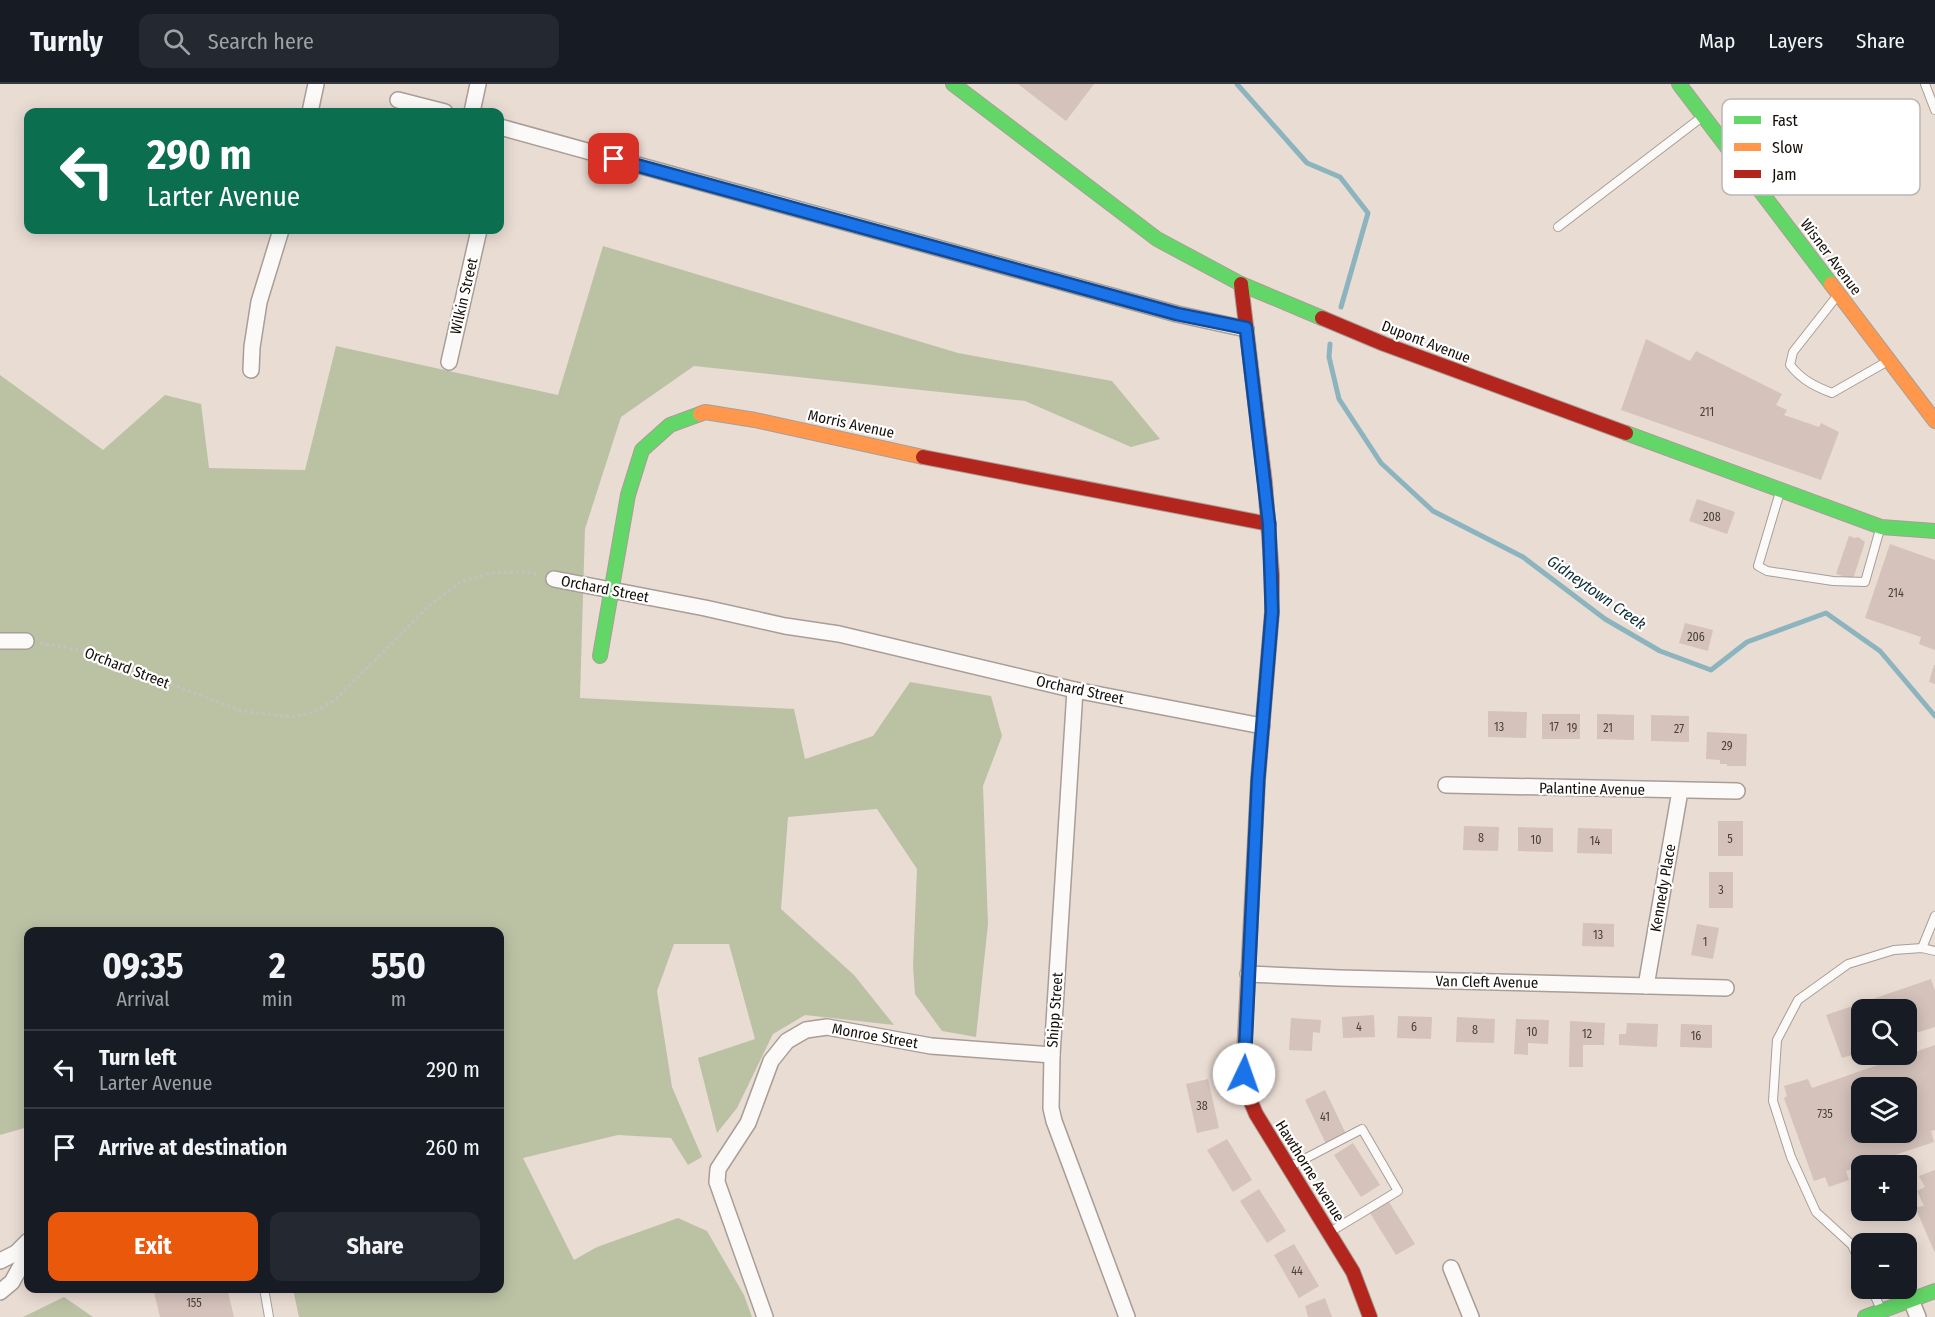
<!DOCTYPE html>
<html lang="en">
<head>
<meta charset="utf-8">
<style>
	:root { --surface:#171b24; --page:#242831; --text:#f1f3f6; --muted:#9ea1a6; --line:#363941; --accent:#ea580c }
	body { margin:0; font-family:"Fira Sans Condensed",sans-serif; background:var(--page); color:var(--text); height:100vh; display:flex; flex-direction:column; font-size:22px; white-space:nowrap }
	* { box-sizing:border-box; margin:0 }
	p { font-size:20px; color:var(--muted) }
	.icon { flex:none; width:33px; height:33px; fill:none; stroke:currentColor; stroke-width:2; stroke-linecap:round; stroke-linejoin:round }
	.map { position:relative; flex:1; overflow:hidden }
	.drawer { position:absolute; left:24px; top:843px; width:480px; height:366px; display:flex; flex-direction:column; background:var(--surface); border-radius:12px; box-shadow:0 3px 15px #0003 }
	.drawer>* { flex:none }
	.banner { position:absolute; left:24px; top:24px; width:480px; height:126px; border-radius:12px; box-shadow:0 3px 15px #0003; background:#0b6e4f; color:#fff; overflow:hidden }
	.fabs { position:absolute; left:1851px; top:915px; display:grid; gap:12px }
	.fabs a { display:grid; place-items:center; width:66px; height:66px; border-radius:12px; background:var(--surface); box-shadow:0 3px 15px #0003; font-size:30px }
	.pin { position:absolute; display:grid; place-items:center; width:51px; height:51px; color:#fff; margin:-26px; border-radius:12px; box-shadow:0 3px 9px #0006 }
	.me { position:absolute; width:66px; margin:-33px; rotate:3deg; stroke-linejoin:round; filter:drop-shadow(0 0 4px #0008) }
	.turn { display:flex; align-items:center; gap:21px; height:126px; padding:0 24px; font-size:27px }
	.turn .icon { width:78px; height:78px; stroke-width:2.5 }
	.turn b { display:block; font-size:42px; line-height:51px }
	.eta { display:flex; justify-content:space-evenly; align-items:center; height:102px; text-align:center }
	.eta b { font-size:36px; font-weight:700; line-height:42px }
	.button { display:flex; gap:12px; margin-top:auto; padding:12px 24px }
	.button a { flex:1; height:69px; border-radius:12px; background:var(--accent); color:#fff; font-size:24px; font-weight:700; line-height:69px; text-align:center }
	.button a+a { background:var(--page); color:var(--text) }
	ul { padding:0; list-style:none }
	li { display:flex; align-items:center; gap:18px; height:78px; padding:0 24px; border-top:2px solid var(--line) }
	li div { flex:1 }
	li b { display:block; font-size:22px }
	li em { font-style:normal }
	header { display:flex; align-items:center; gap:36px; box-sizing:border-box; height:84px; padding:0 30px; background:var(--surface); border-bottom:2px solid var(--line) }
	header strong { font-size:28px }
	nav { display:flex; gap:33px; margin-inline-start:auto; font-size:21px }
	.search { width:420px; height:54px; background:var(--page); display:flex; align-items:center; gap:15px; box-sizing:border-box; padding:0 21px; border-radius:12px; color:var(--muted); font-size:22px }
	.map>svg:first-child { display:block }
	.forest { fill:#bbc2a4 }
	.lines { fill:none; stroke-linecap:round; stroke-linejoin:round }
	.stream { stroke:#8bb4bf; stroke-width:5 }
	.building { fill:#d4c2bb; fill-rule:evenodd }
	.lane-casing { stroke:#a89e97; stroke-width:10 }
	.street-casing { stroke:#a89e97; stroke-width:18 }
	.fast-casing { stroke:#a89e97; stroke-width:16 }
	.slow-casing { stroke:#a89e97; stroke-width:16 }
	.jam-casing { stroke:#a89e97; stroke-width:16 }
	.path { stroke:#c4c1bd; stroke-width:3; stroke-dasharray:3 3; stroke-linecap:butt }
	.lane { stroke:#fcfaf8; stroke-width:8 }
	.street { stroke:#fcfaf8; stroke-width:15 }
	.fast { stroke:#63d668; stroke-width:14 }
	.slow { stroke:#ff974d; stroke-width:14 }
	.jam { stroke:#b3261e; stroke-width:14 }
	.route-casing { stroke:#114b97; stroke-width:15 }
	.route { stroke:#1a73e8; stroke-width:10 }
	.labels { text-anchor:middle; stroke-width:4.5; stroke-linejoin:round; paint-order:stroke }
	.number-label { font-size:12px; fill:#4a403a }
	.street-label { font-size:15px; fill:#160f09; stroke:#fff }
	.water-label { font-size:16px; font-style:italic; fill:#0e2e37; stroke:#fff }
	.key { fill:#fff; stroke:#b9b7b5; stroke-width:1.5 }
	.key-label { font-size:16px; fill:#160f09 }
</style>
</head>
<body>
<header>
<strong>Turnly</strong>
<div class="search"><svg class="icon" aria-label="search" viewBox="0 0 24 24"><circle cx="10" cy="10" r="6"/><path d="M15 15l6 6"/></svg>Search here</div>
<nav><a>Map</a><a>Layers</a><a>Share</a></nav>
</header>
<div class="map">
<svg width="1935" height="1233" viewBox="0 0 1935 1233">
	<rect width="100%" height="100%" fill="#e9dcd3"/>
	<!-- forest -->
	<g class="forest">
		<path d="M603,162L958,269L1112,297L1160,355L1131,363L1025,317L694,282L621,333L585,445L580,614L794,625L805,675L873,652L910,598L991,612L1002,652L983,702L988,840L976,953L942,947L915,910L913,882L917,785L877,725L788,733L781,825L854,891L894,941L805,931L773,950L737,1024L717,1049L698,974L755,955L729,860H674L657,907L672,1003L702,1073L688,1081L671,1054L618,1051L523,1074L574,1176L597,1163L678,1134L707,1147L744,1211L752,1233H299L293,1205L500,1204V848H28V1043L0,1051V291L103,366L165,311L201,320L209,384L305,386L336,262L558,311Z"/>
		<path d="M64,1213L93,1233H23Z"/>
	</g>
	<g class="lines">
		<!-- stream -->
		<g class="stream">
			<path d="M1237,0L1307,79L1340,93L1368,129L1341,223"/>
			<path d="M1330,260L1329,273L1339,315L1381,379L1433,427L1523,473L1605,535L1660,567L1711,586L1747,558L1826,529L1880,567L1935,632"/>
		</g>
	</g>
	<!-- building -->
	<g class="building">
		<path d="M1018,0H1094L1066,37Z"/>
		<path d="M1646,255L1690,277L1696,267L1782,310L1776,321L1787,326L1784,331L1819,343L1821,339L1839,348L1821,396L1621,326Z"/>
		<path d="M1697,415L1735,428L1727,450L1689,437Z"/>
		<path d="M1849,452L1855,454L1858,453L1865,458L1853,495L1836,490Z"/>
		<path d="M1890,460L1935,476V566L1919,560L1921,553L1865,534Z"/>
		<path d="M1685,539L1713,546L1708,567L1679,559Z"/>
		<path d="M1934,581H1935V600L1929,598Z"/>
		<path d="M1488,627L1527,628L1526,654L1488,653Z"/>
		<rect x="1542" y="630" width="38" height="25"/>
		<path d="M1597,630L1634,631V656L1597,655Z"/>
		<path d="M1651,631L1689,632V658L1651,657Z"/>
		<path d="M1707,648L1747,650L1746,682H1727V680H1720V676L1706,675Z"/>
		<rect x="1718" y="737" width="25" height="35"/>
		<path d="M1464,742L1499,743L1498,767L1463,766Z"/>
		<path d="M1518,743L1553,744V768L1518,767Z"/>
		<path d="M1578,744L1612,745V770L1577,769Z"/>
		<rect x="1709" y="788" width="24" height="36"/>
		<path d="M1583,839L1614,840V863L1582,862Z"/>
		<path d="M1697,840L1719,844L1713,875L1691,871Z"/>
		<path d="M1931,895L1935,907V943L1906,952V926H1862V968L1842,974L1826,931Z"/>
		<path d="M1374,931L1375,953L1343,954L1342,933Z"/>
		<path d="M1398,932L1432,933L1431,955L1397,954Z"/>
		<path d="M1457,933L1495,935L1494,959L1456,958Z"/>
		<path d="M1291,934L1321,936L1320,949L1313,948L1312,967L1289,966Z"/>
		<path d="M1516,935L1549,936L1548,960L1528,959V971L1514,970Z"/>
		<path d="M1570,937L1605,939L1604,961H1583V983H1569Z"/>
		<path d="M1627,939L1658,940L1657,963L1619,961V950H1626Z"/>
		<path d="M1681,940L1712,941V964L1680,963Z"/>
		<path d="M1935,961V1046L1931,1047L1934,1058L1846,1087L1849,1096L1829,1103L1825,1093L1814,1097L1784,1014L1787,1012L1784,1002L1808,995L1812,1004ZM1862,1004H1906V1048H1862Z"/>
		<path d="M1208,995L1219,1044L1197,1049L1186,1000Z"/>
		<path d="M1325,1006L1346,1050L1326,1060L1305,1016Z"/>
		<path d="M1227,1055L1252,1096L1233,1108L1207,1066Z"/>
		<path d="M1353,1059L1380,1101L1361,1113L1334,1071Z"/>
		<path d="M1935,1086V1169L1915,1123L1924,1122L1917,1107L1925,1103L1919,1092Z"/>
		<path d="M1259,1105L1286,1147L1267,1159L1240,1117Z"/>
		<path d="M1389,1118L1415,1160L1396,1171L1370,1129Z"/>
		<path d="M1294,1160L1319,1202L1299,1214L1274,1171Z"/>
		<path d="M153,1204H227L234,1233H160Z"/>
		<path d="M1325,1214L1332,1233H1308L1305,1222Z"/>
	</g>
	<g class="lines">
		<defs>
			<g id="lane">
				<path d="M1925,0L1935,26"/>
				<path d="M1558,143L1702,33"/>
				<path d="M1837,212L1793,268L1790,281C1802,296 1814,302 1832,309L1888,277"/>
				<path d="M1780,408L1758,482L1767,487L1833,497L1865,498L1880,445"/>
				<path d="M1922,864L1935,832"/>
				<path d="M1291,1082L1362,1045L1398,1107L1330,1148"/>
				<path d="M1862,1183L1852,1161L1816,1128L1791,1073L1773,1017L1777,956L1798,916L1848,880L1894,866L1922,864L1935,867"/>
				<path d="M264,1204L269,1233"/>
				<path d="M1871,1204L1881,1225"/>
			</g>
			<g id="street">
				<path d="M398,16L445,28"/>
				<path d="M310,28L316,0"/>
				<path d="M472,28L478,0"/>
				<path d="M500,43L1177,230L1246,245"/>
				<path d="M449,278L479,146"/>
				<path d="M251,286L252,263L259,218L281,146"/>
				<path d="M554,495L705,524L785,542L839,550L1075,606L1262,642"/>
				<path d="M0,557H26"/>
				<path d="M1075,606L1052,971L1051,1024L1054,1037L1127,1233"/>
				<path d="M1446,701L1737,707"/>
				<path d="M1248,890L1339,894L1726,904"/>
				<path d="M1646,902L1680,707"/>
				<path d="M0,1177L16,1169L28,1157"/>
				<path d="M1451,1184L1471,1233"/>
				<path d="M0,1208L12,1198L28,1169"/>
				<path d="M1911,1216L1918,1233"/>
				<path d="M765,1233L717,1098L718,1085L748,1039L771,977L787,957L806,946L827,943L931,962L1052,971"/>
			</g>
			<g id="fast">
				<path d="M953,0L1157,155L1241,200L1322,234"/>
				<path d="M1679,0L1831,200"/>
				<path d="M1626,349L1881,443L1935,447"/>
				<path d="M600,572L628,411L642,366L670,341L700,330"/>
				<path d="M1865,1233L1935,1207"/>
			</g>
			<g id="slow">
				<path d="M1831,200L1935,337"/>
				<path d="M700,330L705,328L755,336L923,373"/>
				<path d="M1250,1016L1246,1008L1243,990L1258,696L1268,576"/>
			</g>
			<g id="jam">
				<path d="M1241,200L1265,399L1272,491V528L1268,576"/>
				<path d="M1322,234L1384,260L1626,349"/>
				<path d="M923,373L1269,440"/>
				<path d="M1250,1016L1256,1030L1353,1188L1370,1233"/>
			</g>
		</defs>
		<!-- lane casing -->
		<use href="#lane" class="lane-casing"/>
		<!-- street casing -->
		<use href="#street" class="street-casing"/>
		<!-- fast casing -->
		<use href="#fast" class="fast-casing"/>
		<!-- slow casing -->
		<use href="#slow" class="slow-casing"/>
		<!-- jam casing -->
		<use href="#jam" class="jam-casing"/>
		<!-- path -->
		<path class="path" d="M40,559L80,566L242,627L291,633L314,628L335,616L431,520L461,498L490,489L525,488L539,491"/>
		<!-- lane -->
		<use href="#lane" class="lane"/>
		<!-- street -->
		<use href="#street" class="street"/>
		<!-- fast -->
		<use href="#fast" class="fast"/>
		<!-- slow -->
		<use href="#slow" class="slow"/>
		<!-- jam -->
		<use href="#jam" class="jam"/>
	</g>
	<g class="lines">
		<defs>
			<path id="route" d="M614,75L1177,230L1246,244L1269,440L1272,528L1258,696L1244,990"/>
		</defs>
		<!-- route casing -->
		<use href="#route" class="route-casing"/>
		<!-- route -->
		<use href="#route" class="route"/>
	</g>
	<g class="labels">
		<!-- number labels -->
		<g class="number-label">
			<text x="1707" y="332">211</text>
			<text x="1712" y="437">208</text>
			<text x="1896" y="513">214</text>
			<text x="1696" y="557">206</text>
			<text x="1499" y="647">13</text>
			<text x="1554" y="647">17</text>
			<text x="1572" y="648">19</text>
			<text x="1608" y="648">21</text>
			<text x="1679" y="649">27</text>
			<text x="1727" y="666">29</text>
			<text x="1481" y="758">8</text>
			<text x="1730" y="759">5</text>
			<text x="1536" y="760">10</text>
			<text x="1595" y="761">14</text>
			<text x="1721" y="810">3</text>
			<text x="1598" y="855">13</text>
			<text x="1705" y="862">1</text>
			<text x="1359" y="947">4</text>
			<text x="1414" y="947">6</text>
			<text x="1475" y="950">8</text>
			<text x="1532" y="952">10</text>
			<text x="1587" y="954">12</text>
			<text x="1696" y="956">16</text>
			<text x="1202" y="1026">38</text>
			<text x="1825" y="1034">735</text>
			<text x="1325" y="1037">41</text>
			<text x="1297" y="1191">44</text>
			<text x="194" y="1223">155</text>
		</g>
		<!-- street labels -->
		<g class="street-label">
			<text transform="translate(1831 173) rotate(53)" y="5">Wisner Avenue</text>
			<text transform="translate(464 212) rotate(-77)" y="5">Wilkin Street</text>
			<text transform="translate(1426 258) rotate(21)" y="5">Dupont Avenue</text>
			<text transform="translate(851 340) rotate(12)" y="5">Morris Avenue</text>
			<text transform="translate(605 505) rotate(11)" y="5">Orchard Street</text>
			<text transform="translate(127 584) rotate(21)" y="5">Orchard Street</text>
			<text transform="translate(1080 606) rotate(12)" y="5">Orchard Street</text>
			<text transform="translate(1592 705) rotate(1)" y="5">Palantine Avenue</text>
			<text transform="translate(1663 804) rotate(-80)" y="5">Kennedy Place</text>
			<text transform="translate(1487 898) rotate(1)" y="5">Van Cleft Avenue</text>
			<text transform="translate(1055 926) rotate(-86)" y="5">Shipp Street</text>
			<text transform="translate(875 952) rotate(10)" y="5">Monroe Street</text>
			<text transform="translate(1310 1087) rotate(58)" y="5">Hawthorne Avenue</text>
		</g>
		<!-- water labels -->
		<g class="water-label">
			<text transform="translate(1597 508) rotate(35)" y="6">Gidneytown Creek</text>
		</g>
	</g>
	<!-- legend -->
	<rect x="1722" y="15" width="198" height="96" rx="9" class="key"/>
	<rect x="1734" y="32" width="27" height="8" fill="#63d668"/>
	<rect x="1734" y="59" width="27" height="8" fill="#ff974d"/>
	<rect x="1734" y="86" width="27" height="8" fill="#b3261e"/>
	<g class="key-label">
		<text x="1772" y="42">Fast</text>
		<text x="1772" y="69">Slow</text>
		<text x="1772" y="96">Jam</text>
	</g>
</svg>
<div class="fabs">
<a><svg class="icon" aria-label="search" viewBox="0 0 24 24"><circle cx="10" cy="10" r="6"/><path d="M15 15l6 6"/></svg></a>
<a><svg class="icon" aria-label="layers" viewBox="0 0 24 24"><path d="M12 4l9 5-9 5-9-5zM3 14l9 5 9-5"/></svg></a>
<a>+</a>
<a>−</a>
</div>
<div class="pin" style="left:614px;top:75px;background:#d93025"><svg class="icon" aria-label="arrive" viewBox="0 0 24 24"><path d="M6 21V4h12l-3 4 3 4H6"/></svg></div>
<svg class="me" style="left:1244px;top:990px" viewBox="-20 -20 40 40"><circle r="19" fill="#fff"/><path d="M0-13L10 11 0 6-10 11z" fill="#1a73e8"/></svg>
<div class="banner">
<div class="turn"><svg class="icon" aria-label="left" viewBox="0 0 24 24"><path d="M17 20v-9H6M10 6l-5 5 5 5"/></svg><div><b>290 m</b>Larter Avenue</div></div>
</div>
<section class="drawer">
<div class="eta">
<div><b>09:35</b><p>Arrival</p></div>
<div><b>2</b><p>min</p></div>
<div><b>550</b><p>m</p></div>
</div>
<ul>
<li><svg class="icon" aria-label="left" viewBox="0 0 24 24"><path d="M17 20v-9H6M10 6l-5 5 5 5"/></svg><div><b>Turn left</b><p>Larter Avenue</p></div><em>290 m</em></li>
<li><svg class="icon" aria-label="arrive" viewBox="0 0 24 24"><path d="M6 21V4h12l-3 4 3 4H6"/></svg><div><b>Arrive at destination</b></div><em>260 m</em></li>
</ul>
<div class="button"><a>Exit</a><a>Share</a></div>
</section>
</div>
</body>
</html>
